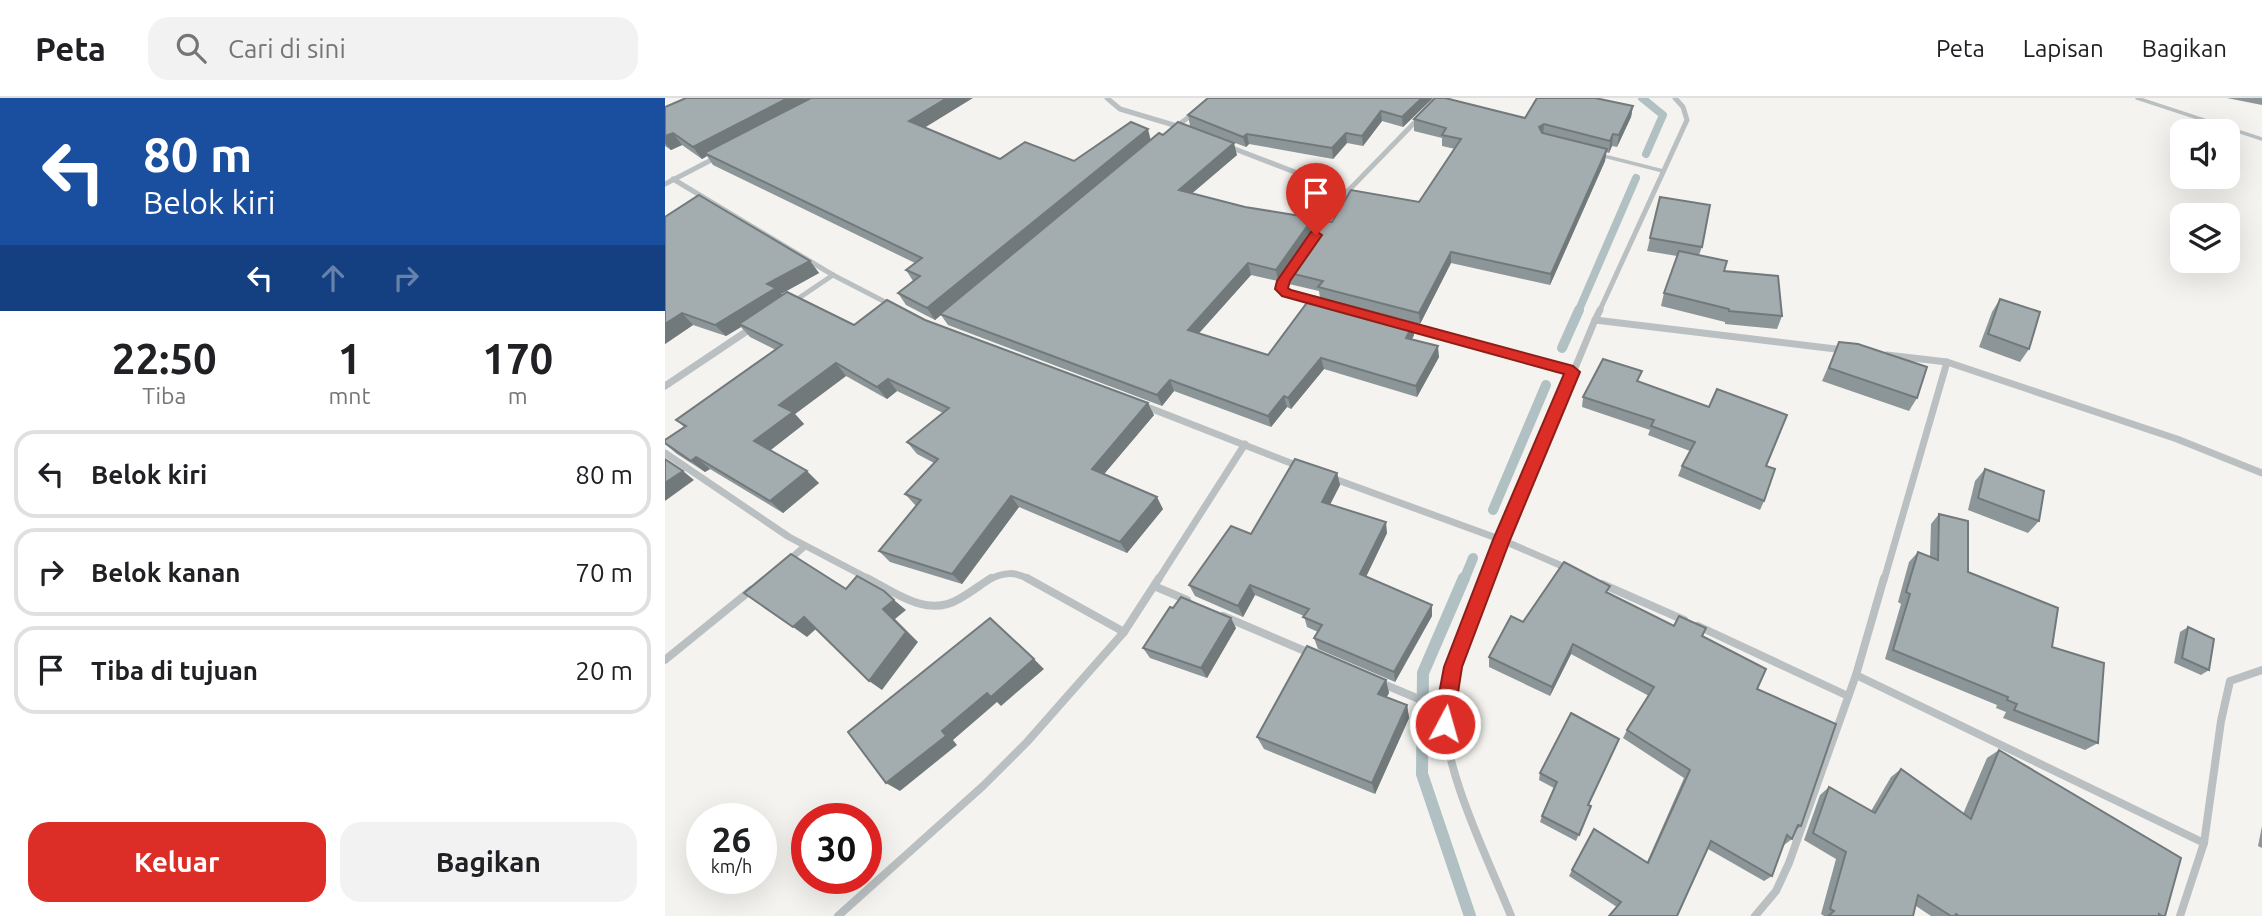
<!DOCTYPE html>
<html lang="id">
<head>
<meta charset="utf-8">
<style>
	:root { --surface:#fff; --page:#f2f2f2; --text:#202124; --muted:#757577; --line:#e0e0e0; --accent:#dc2e27 }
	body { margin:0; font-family:Ubuntu,sans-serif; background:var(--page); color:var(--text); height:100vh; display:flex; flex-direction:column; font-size:26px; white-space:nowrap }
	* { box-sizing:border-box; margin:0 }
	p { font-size:23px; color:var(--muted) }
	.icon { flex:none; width:38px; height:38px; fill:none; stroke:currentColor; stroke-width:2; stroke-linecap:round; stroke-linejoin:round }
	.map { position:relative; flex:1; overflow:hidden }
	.details { display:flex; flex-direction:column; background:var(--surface); width:665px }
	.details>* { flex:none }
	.banner { background:#1a4fa0; color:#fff; overflow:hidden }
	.fabs { position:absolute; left:1505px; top:21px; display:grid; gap:14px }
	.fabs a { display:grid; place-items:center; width:70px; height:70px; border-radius:14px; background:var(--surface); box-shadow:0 7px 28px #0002; font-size:35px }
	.speed { position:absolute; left:21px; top:705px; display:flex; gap:14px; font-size:35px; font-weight:700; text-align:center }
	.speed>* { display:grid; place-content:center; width:91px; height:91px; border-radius:50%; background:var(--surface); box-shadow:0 7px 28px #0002; line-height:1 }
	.speed small { font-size:18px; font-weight:400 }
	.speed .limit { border:10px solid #d22; background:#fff; color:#111 }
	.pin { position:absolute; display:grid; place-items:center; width:60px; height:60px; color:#fff; margin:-72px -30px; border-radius:50% 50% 50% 0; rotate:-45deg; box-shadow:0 0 7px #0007 }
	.pin .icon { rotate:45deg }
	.me { position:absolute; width:77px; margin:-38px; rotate:6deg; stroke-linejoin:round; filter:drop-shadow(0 0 5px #0008) }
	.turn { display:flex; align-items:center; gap:24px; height:147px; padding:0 28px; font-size:32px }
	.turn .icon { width:91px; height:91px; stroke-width:2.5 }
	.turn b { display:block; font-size:49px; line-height:60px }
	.lanes { display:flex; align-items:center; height:66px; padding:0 28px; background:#0003; justify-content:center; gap:35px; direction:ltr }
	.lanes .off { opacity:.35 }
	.eta { display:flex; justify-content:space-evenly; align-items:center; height:119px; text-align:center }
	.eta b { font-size:42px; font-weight:700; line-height:49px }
	.button { display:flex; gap:14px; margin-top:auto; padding:14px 28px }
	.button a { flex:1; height:80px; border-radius:21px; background:var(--accent); color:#fff; font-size:28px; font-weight:700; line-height:80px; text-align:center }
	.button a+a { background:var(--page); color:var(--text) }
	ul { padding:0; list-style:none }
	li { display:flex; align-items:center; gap:21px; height:88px; margin:0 14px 10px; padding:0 14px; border:4px solid var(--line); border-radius:21px }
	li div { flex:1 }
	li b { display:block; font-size:26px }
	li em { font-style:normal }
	header { display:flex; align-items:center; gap:42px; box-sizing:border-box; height:98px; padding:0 35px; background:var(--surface); border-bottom:2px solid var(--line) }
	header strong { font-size:33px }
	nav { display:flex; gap:38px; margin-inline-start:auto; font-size:24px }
	.search { width:490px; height:63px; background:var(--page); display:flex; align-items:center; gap:18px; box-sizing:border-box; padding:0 24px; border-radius:21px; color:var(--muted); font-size:26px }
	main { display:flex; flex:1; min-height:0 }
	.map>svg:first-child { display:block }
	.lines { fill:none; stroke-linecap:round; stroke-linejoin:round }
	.stream-far2 { stroke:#b1c1c3; stroke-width:8 }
	.stream-far1 { stroke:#b1c1c3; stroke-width:10 }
	.stream { stroke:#b1c1c3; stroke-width:12 }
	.service { stroke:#bac0c2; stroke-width:3.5 }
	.minor-far2 { stroke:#bac0c2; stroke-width:5 }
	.minor-far1 { stroke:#bac0c2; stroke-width:7 }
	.minor { stroke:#bac0c2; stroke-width:8 }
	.wall { fill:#8c9597 }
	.shaded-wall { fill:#72797b }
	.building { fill:#a3adb0; stroke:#72797b; stroke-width:2 }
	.route { fill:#dc2e27; stroke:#8f1e19; stroke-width:2 }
</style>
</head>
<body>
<header>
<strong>Peta</strong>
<div class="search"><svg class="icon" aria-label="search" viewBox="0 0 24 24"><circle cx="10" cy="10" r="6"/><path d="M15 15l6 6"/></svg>Cari di sini</div>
<nav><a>Peta</a><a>Lapisan</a><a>Bagikan</a></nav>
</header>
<main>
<section class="details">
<div class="banner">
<div class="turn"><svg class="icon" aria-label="left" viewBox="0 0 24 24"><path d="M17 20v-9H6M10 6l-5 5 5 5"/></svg><div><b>80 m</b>Belok kiri</div></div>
<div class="lanes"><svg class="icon" aria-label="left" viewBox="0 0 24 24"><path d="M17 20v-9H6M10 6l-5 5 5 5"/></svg><svg class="icon off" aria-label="ahead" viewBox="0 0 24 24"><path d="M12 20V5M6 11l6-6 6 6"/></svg><svg class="icon off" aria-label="right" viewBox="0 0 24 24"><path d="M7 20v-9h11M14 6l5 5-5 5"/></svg></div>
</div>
<div class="eta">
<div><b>22:50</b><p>Tiba</p></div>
<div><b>1</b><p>mnt</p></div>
<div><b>170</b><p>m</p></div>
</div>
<ul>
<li><svg class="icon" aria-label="left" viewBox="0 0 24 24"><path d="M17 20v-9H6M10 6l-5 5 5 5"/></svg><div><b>Belok kiri</b></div><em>80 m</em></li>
<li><svg class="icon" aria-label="right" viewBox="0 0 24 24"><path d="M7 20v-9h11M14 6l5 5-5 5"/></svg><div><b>Belok kanan</b></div><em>70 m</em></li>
<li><svg class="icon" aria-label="arrive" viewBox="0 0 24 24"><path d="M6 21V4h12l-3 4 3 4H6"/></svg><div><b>Tiba di tujuan</b></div><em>20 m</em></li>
</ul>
<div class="button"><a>Keluar</a><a>Bagikan</a></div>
</section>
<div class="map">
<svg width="1597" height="818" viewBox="0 0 1597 818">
	<rect width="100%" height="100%" fill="#f4f3ef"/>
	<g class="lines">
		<!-- stream-far2 -->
		<g class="stream-far2">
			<path d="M977,0L998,17L981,56"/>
			<path d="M913,214L971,80"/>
		</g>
		<!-- stream-far1 -->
		<g class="stream-far1">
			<path d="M897,250L914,212"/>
			<path d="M828,412L881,287"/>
			<path d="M799,482L808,460"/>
		</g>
		<!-- stream -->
		<path class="stream" d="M799,480L758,575L757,676L805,818"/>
		<!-- service -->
		<g class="service">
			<path d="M1472,0L1597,41"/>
			<path d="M935,57L998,73"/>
		</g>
		<!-- minor-far2 -->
		<g class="minor-far2">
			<path d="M442,0L455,11L512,28L529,15"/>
			<path d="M562,48L682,94"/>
			<path d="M8,81L168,177L226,207"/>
			<path d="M0,86L52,59"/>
			<path d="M657,128L682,94L754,20"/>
			<path d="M626,172L616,191L650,204"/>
			<path d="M128,204L168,177"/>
			<path d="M934,214L1022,22L1018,9L1010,0"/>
		</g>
		<!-- minor-far1 -->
		<g class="minor-far1">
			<path d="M930,222L935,212"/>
			<path d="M739,227L908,274"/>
			<path d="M1222,257L1282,264L1512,341L1597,375"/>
			<path d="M0,288L88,229"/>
			<path d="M477,307L636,369"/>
			<path d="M0,355L124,439L206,482"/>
			<path d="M667,380L837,442L904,471"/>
			<path d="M123,463L140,448"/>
			<path d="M323,482C339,474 350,473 365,482"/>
			<path d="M493,482L580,346"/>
			<path d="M822,482L930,222L1179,252"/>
			<path d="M1219,482L1282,264"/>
		</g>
		<!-- minor -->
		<g class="minor">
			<path d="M202,480C231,495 262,520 294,501C305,495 315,487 326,480"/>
			<path d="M362,480L459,534"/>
			<path d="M822,480C806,523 785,566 780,611C775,666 825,765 846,818"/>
			<path d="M937,486L1019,522"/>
			<path d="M489,488L522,502"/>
			<path d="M558,518L647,556"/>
			<path d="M1033,528L1183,598"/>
			<path d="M0,562L86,492"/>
			<path d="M1191,577L1539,745"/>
			<path d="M716,585L780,612"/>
			<path d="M173,818L318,688L362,644L459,534L494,480"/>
			<path d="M1090,818L1111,793L1124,765L1191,577L1219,480"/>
			<path d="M1515,818L1539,745L1556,623L1565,583L1597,572"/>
		</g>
	</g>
	<!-- wall -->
	<g class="wall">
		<path d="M543,0H768L738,29L717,23L698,48L682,45L668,61L584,46L581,49L525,28L523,17Z"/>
		<path d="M1562,0H1597V7Z"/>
		<path d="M968,8L966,19L952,49L947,48L944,55L941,54L940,63L885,187L786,165L755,226L655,200L654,193L624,186L621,174L667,124L754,104L790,51L777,48V40L749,33V21L860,20Z"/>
		<path d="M0,9L260,29L335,61L409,63L486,42L572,57L527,95L580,109L648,120L650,132L613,183L586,177L534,235L603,257L748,226L749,237L747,241L774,259L752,299L659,271L626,311L622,309L606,329L509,293L497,308L283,227L276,217L270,222L241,207L233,195L248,183L241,172L250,165L48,67L42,58L37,61L17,47L6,52L0,48Z"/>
		<path d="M995,99L1037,149L1034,157L1059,173L1117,218L1112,231L1060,226V224L996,208L999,195L1012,158L982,153Z"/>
		<path d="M0,119L145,163L154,175L116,196L117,197L189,227L260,222L489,317L439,376L498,411L462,455L354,409L297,486L225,464L214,453L251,408L240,396L269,365L252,356L242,344L278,315L232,293L222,301L181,278L130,316L139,326L105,352L154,385L118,415L45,371L40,374L12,356L0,346L19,329L11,322L111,252L85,239L76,229L61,238L28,227L0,246Z"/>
		<path d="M1335,201L1364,251L1355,264L1314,249L1327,214Z"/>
		<path d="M1174,244L1252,300L1244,313L1157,283Z"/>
		<path d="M974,284L1101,368L1099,403L1095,412L1013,378L1017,368L1025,353L983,337L985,332L917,309L918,299Z"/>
		<path d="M1320,371L1374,423L1363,435L1303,412L1310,383Z"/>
		<path d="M672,375L675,387L665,407L722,435L701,479L767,507V518L730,584L653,551L649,540L653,534L642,529L639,518L590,497L578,519L530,498L524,487L586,436Z"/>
		<path d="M1274,416L1303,474L1387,549L1433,645L1420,652L1338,620L1341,614L1331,610L1332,607L1220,561L1236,506L1233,504L1244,464L1253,454L1265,459L1266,426Z"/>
		<path d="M943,495L1009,528L1037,538L1092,591L1136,728L1130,733L1127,741L1119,747H1118L1107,778L1099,783L1043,751L952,809L904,778L907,772L982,764L1019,680L958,640L962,632L984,598L906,556L885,598L824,569V559Z"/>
		<path d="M508,510L571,530L542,580L485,560L478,550Z"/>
		<path d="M1523,529L1544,572L1536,577L1509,565L1515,534Z"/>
		<path d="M721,582L724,595L721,599L742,607L744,620L710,696L599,651L592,639Z"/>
		<path d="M906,615L923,707L926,708L911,743L875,724L877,718L889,690L874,682L875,675Z"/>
		<path d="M1334,652L1500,818H1266L1251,808L1248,818H1159L1156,816L1171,761L1139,742L1155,697L1164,689L1206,713L1226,679L1236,671L1298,716L1322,660Z"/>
		<path d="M1597,728V750L1593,748Z"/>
	</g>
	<!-- shaded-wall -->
	<g class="shaded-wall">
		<path d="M123,0H154L39,55L42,58L37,61L28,49Z"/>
		<path d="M282,0H308L251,35L244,23Z"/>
		<path d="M757,0H768L738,29L737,19Z"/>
		<path d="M968,8L966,19L952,49L954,37Z"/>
		<path d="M716,13L717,23L698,48L697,38Z"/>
		<path d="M879,26L878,38L874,29Z"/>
		<path d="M483,31L486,43L270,222L262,210Z"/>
		<path d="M8,35L17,47L6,52L0,45V38Z"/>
		<path d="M681,35L682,45L668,61L667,50Z"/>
		<path d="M582,36L584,46L581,49L578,39Z"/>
		<path d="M948,36L947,48L944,55L945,43Z"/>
		<path d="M569,45L572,57L517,104L514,92Z"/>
		<path d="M942,51L940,63L885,187L886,176Z"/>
		<path d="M648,120L650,132L613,183L611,172Z"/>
		<path d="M786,154V165L755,226L754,215Z"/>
		<path d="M145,163L154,175L116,196L121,202L74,226L76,229L61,238L50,227L102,186Z"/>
		<path d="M583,165L586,177L527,243L523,232Z"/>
		<path d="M17,215L28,227L0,246V226Z"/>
		<path d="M748,226L749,237L742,251L741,240Z"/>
		<path d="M773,248L774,259L752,299L751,288Z"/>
		<path d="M656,260L659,271L626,311L623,300Z"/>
		<path d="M171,265L181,278L130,316L139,326L102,355L89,343L114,307Z"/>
		<path d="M223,281L232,293L222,301L212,289Z"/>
		<path d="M505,282L509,293L497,308L492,297Z"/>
		<path d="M619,298L622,309L606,329L603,318Z"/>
		<path d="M483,305L489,317L434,382L427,371Z"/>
		<path d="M31,359L45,371L40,374L26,363Z"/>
		<path d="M18,373L29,382L0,403V385Z"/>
		<path d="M142,373L154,385L118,415L105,403Z"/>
		<path d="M672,375L675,387L660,416L657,404Z"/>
		<path d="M346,398L354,409L297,486L287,476Z"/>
		<path d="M492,399L498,411L462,455L455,444Z"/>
		<path d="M721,424L722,435L697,487L695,476Z"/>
		<path d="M585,487L590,497L578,519L573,508Z"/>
		<path d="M229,502L241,512L230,521L253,544L217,592L204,583L218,511Z"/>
		<path d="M767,507V518L730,584L729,574Z"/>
		<path d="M139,519L152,530L142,539L128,529Z"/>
		<path d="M566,520L571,530L542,580L536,570Z"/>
		<path d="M908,546L906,556L885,598L887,589Z"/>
		<path d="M369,561L379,571L336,608L332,604L288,642L292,647L235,693L221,685L277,633L322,595Z"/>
		<path d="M721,582L724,595L716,609L713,596Z"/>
		<path d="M742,607L744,620L710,696L707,685Z"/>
	</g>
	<!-- building -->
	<g class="building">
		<path d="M21,0H123L28,49L8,35L0,38V9Z"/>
		<path d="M146,0H282L244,23L335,61L360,44L409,63L466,24L483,31L262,210L233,195L255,178L241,172L257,160L39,55Z"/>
		<path d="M543,0H757L737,19L716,13L697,38L681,35L667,50L582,36L578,39L523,17Z"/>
		<path d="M770,0H780L860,20L872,0H930L968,8L954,37L948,36L945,43L879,26L874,29L877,35L942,51L886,176L786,154L754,215L653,189L658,183L621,174L659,123L667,124L686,92L754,104L796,41L777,37L781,30L749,21Z"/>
		<path d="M513,24L569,45L514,92L580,109L648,120L611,172L583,165L523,232L603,257L647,198L748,226L741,240L773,248L751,288L656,260L623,300L619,298L603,318L505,282L492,297L275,216L494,35L498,37Z"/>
		<path d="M34,97L145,163L102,186L111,190L50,227L17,215L0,226V119Z"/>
		<path d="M995,99L1045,107L1037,149L985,140Z"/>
		<path d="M1014,153L1062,163L1059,173L1113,178L1117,218L1064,213V211L999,195Z"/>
		<path d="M122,194L189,227L222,202L260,222L483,305L427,371L492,399L455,444L346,398L287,476L214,453L256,402L240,396L273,361L242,344L284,310L223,281L212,289L171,265L114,307L128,314L89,343L142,373L105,403L31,359L26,363L0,345V342L21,328L11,322L117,247L74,226Z"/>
		<path d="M1335,201L1375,214L1364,251L1323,236Z"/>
		<path d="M1174,244L1193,246L1262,269L1252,300L1164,270Z"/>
		<path d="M938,261L977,273L972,283L1044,309L1052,291L1122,317L1101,368L1110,371L1099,403L1017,368L1030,344L986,328L989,322L918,299Z"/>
		<path d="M0,361L18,373L0,385Z"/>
		<path d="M630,361L672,375L657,404L721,424L695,476L767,507L729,574L649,540L657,527L638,519L644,511L585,487L573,508L524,487L566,428L586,436Z"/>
		<path d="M1320,371L1379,393L1374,423L1313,400Z"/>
		<path d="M1274,416L1303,423V474L1393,510L1387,549L1439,565L1433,645L1349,612L1352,606L1342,602L1343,599L1228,552L1245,496L1241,494L1253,454L1273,462Z"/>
		<path d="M126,456L181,491L192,478L219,493L229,502L218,511L241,534L204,583L139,519L128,529L79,495Z"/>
		<path d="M899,464L945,488L941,494L1009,528L1014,518L1041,530L1037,538L1101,571L1092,591L1171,626L1136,728L1133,727L1127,741L1122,737L1107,778L1046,743L1012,818H944L956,804L907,772L929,731L983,765L1025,672L962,632L989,589L908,546L887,589L824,559L846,518L858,524Z"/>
		<path d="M516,499L566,520L536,570L478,550L505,509L508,510Z"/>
		<path d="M325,520L369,561L326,599L322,595L277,633L281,638L221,685L183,634Z"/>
		<path d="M1523,529L1549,541L1544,572L1517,560Z"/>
		<path d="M642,548L721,582L713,596L742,607L707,685L592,639Z"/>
		<path d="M906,615L954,641L923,707L926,708L914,737L877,718L892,684L875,675Z"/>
		<path d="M1334,652L1516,760L1500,818H1497L1494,816V818H1294L1291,816L1290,818H1286L1253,797L1248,818H1163L1169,813L1165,811L1181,754L1148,735L1164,689L1210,715L1236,671L1306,721Z"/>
	</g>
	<!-- route -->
	<path class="route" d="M651,133L657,137L625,183L623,190L626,192L908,268L915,274L845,442L797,569L787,633L780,636L774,633L771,612L779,569L828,442L899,276L617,198L610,191L612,183L646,134Z"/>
</svg>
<div class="fabs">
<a><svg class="icon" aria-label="sound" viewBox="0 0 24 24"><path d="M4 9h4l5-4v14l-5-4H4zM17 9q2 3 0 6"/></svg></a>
<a><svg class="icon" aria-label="layers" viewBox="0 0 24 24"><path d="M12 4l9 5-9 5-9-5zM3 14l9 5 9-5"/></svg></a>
</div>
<div class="speed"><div>26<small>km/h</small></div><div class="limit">30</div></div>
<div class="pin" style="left:651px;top:137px;background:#d93025"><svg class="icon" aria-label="arrive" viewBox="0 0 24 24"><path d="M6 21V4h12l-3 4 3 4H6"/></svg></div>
<svg class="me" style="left:780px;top:626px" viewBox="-20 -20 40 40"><circle r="17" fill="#dc2e27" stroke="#fff" stroke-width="3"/><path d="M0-11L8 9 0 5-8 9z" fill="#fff"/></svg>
</div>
</main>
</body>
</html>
